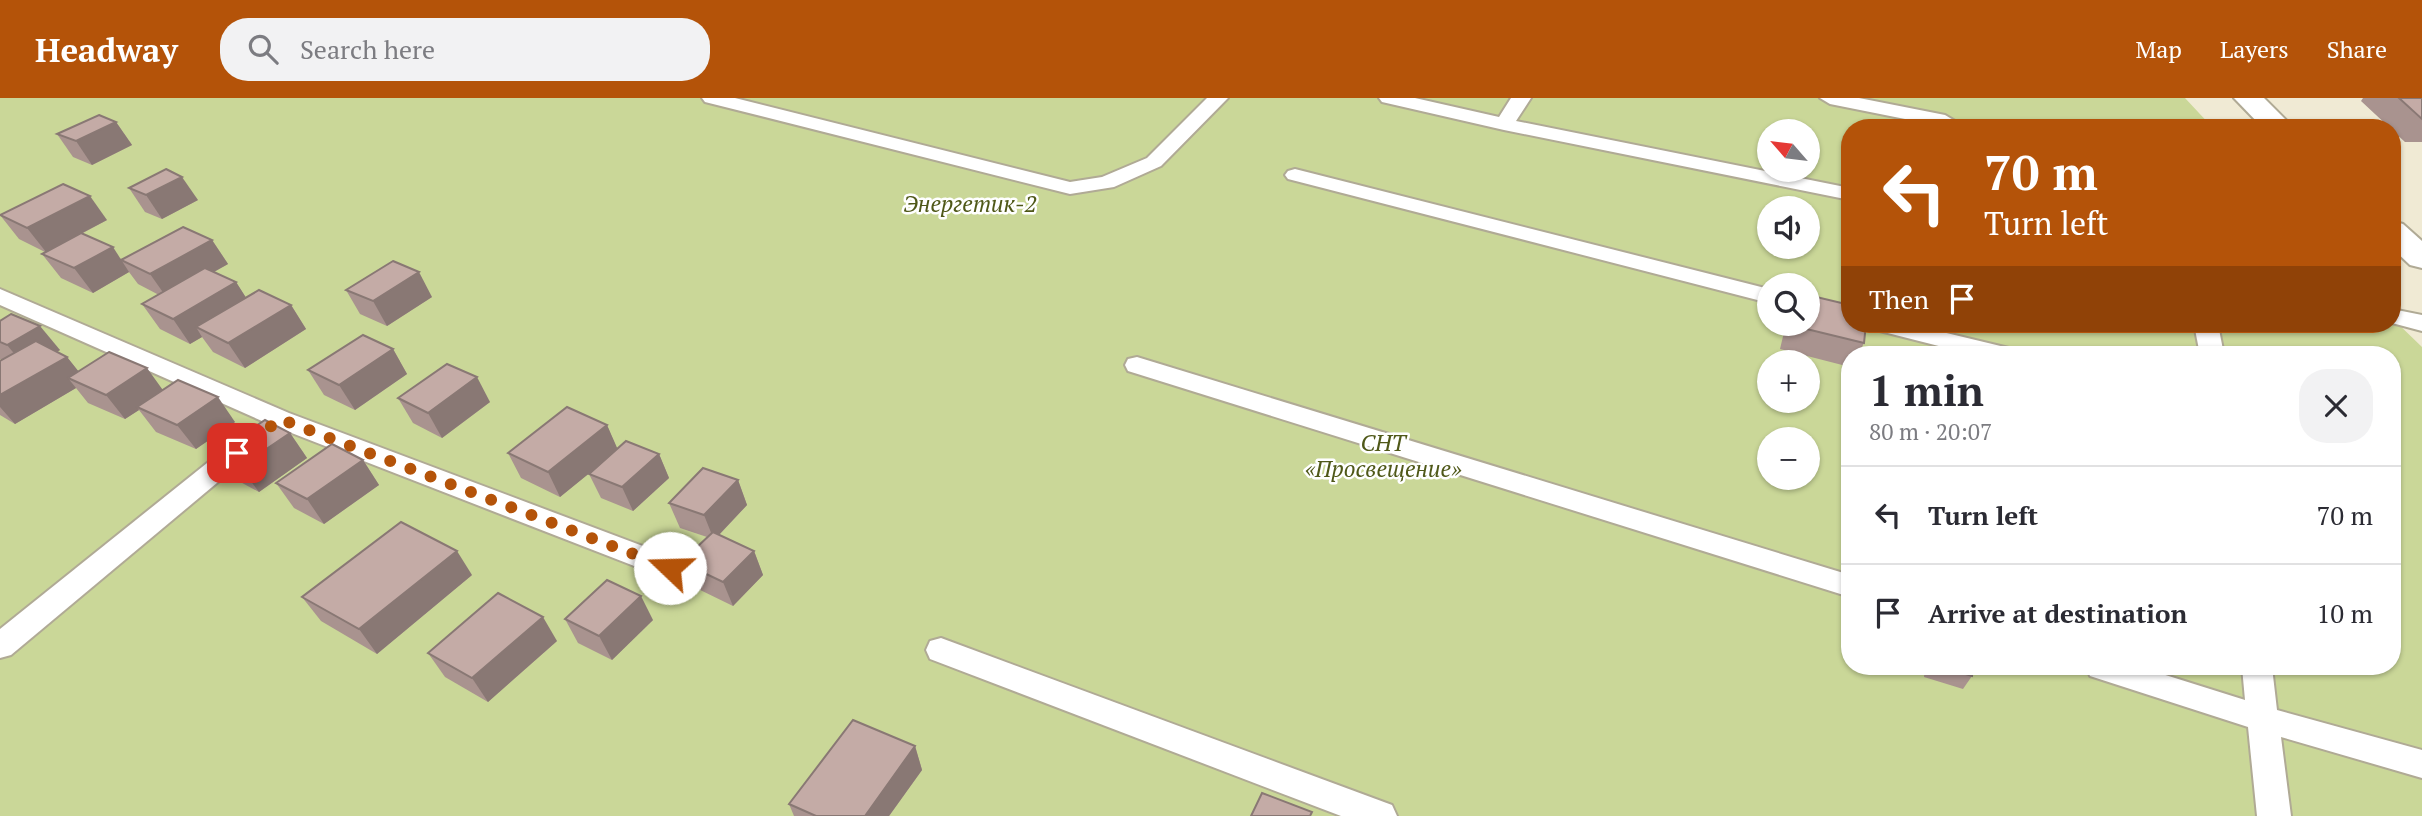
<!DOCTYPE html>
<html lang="en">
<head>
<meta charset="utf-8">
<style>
	:root { --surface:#fff; --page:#f2f2f3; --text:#2b2b33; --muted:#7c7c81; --line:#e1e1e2; --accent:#b45309 }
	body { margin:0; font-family:"PT Serif",serif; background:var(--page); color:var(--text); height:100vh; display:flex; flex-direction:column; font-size:26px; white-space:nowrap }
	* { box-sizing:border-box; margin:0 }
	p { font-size:23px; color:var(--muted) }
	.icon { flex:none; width:38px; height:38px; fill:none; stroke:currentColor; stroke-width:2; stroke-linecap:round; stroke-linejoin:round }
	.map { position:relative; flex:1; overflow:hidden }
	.panel { position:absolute; left:1841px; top:248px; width:560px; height:329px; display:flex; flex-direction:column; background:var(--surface); border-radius:28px; box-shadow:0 2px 5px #0004 }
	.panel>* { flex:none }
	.guide { position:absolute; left:1841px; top:21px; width:560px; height:214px; border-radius:28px; box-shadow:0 2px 5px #0004; background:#b45309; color:#fff; overflow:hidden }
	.needle { width:46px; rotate:298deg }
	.controls { position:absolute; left:1757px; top:21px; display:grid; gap:14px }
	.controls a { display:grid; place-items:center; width:63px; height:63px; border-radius:50%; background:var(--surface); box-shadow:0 2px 5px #0004; font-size:35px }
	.pin { position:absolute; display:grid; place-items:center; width:60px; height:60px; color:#fff; margin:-30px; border-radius:14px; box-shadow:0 4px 10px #0006 }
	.me { position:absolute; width:77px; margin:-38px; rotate:291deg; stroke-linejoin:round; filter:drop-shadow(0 0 5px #0008) }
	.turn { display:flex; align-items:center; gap:24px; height:147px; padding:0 28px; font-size:32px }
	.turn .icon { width:91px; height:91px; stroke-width:2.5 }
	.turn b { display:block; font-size:49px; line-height:60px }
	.then { display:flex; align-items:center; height:66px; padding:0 28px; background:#0003; gap:14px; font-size:26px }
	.round { display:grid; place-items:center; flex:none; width:74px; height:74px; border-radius:28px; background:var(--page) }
	.headline { display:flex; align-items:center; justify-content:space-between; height:119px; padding:0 28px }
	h1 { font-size:42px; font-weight:700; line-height:52px }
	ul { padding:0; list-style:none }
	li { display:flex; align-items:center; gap:21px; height:98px; padding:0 28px; border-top:2px solid var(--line) }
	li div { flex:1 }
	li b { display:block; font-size:26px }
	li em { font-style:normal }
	header { display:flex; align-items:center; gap:42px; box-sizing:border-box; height:98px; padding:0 35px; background:var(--accent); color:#fff }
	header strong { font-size:33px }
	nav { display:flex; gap:38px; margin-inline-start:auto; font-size:24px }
	.search { width:490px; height:63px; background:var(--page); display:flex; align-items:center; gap:18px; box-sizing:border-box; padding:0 24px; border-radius:28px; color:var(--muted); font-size:26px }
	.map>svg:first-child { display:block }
	.green { fill:#cad798; fill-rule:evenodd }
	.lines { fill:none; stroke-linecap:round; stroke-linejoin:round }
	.service-casing { stroke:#b0aa95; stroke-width:4 }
	.minor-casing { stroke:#b0aa95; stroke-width:4 }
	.service { fill:#fff; fill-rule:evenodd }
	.minor { fill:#fff; fill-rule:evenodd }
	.wall { fill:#a9938f }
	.shaded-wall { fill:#897874 }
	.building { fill:#c4aba6; stroke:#897874; stroke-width:2 }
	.route { stroke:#b45309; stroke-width:12; stroke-dasharray:0 21.6 }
	.labels { text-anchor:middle; stroke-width:5; stroke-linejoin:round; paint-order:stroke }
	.park-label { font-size:23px; font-style:italic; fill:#4f5818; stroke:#fff }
</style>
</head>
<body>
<header>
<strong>Headway</strong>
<div class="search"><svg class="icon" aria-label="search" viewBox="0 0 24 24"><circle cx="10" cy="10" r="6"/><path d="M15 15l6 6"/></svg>Search here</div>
<nav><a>Map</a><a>Layers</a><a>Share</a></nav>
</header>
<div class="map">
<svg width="2422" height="718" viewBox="0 0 2422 718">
	<rect width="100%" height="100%" fill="#f0ead4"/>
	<!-- green -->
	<path class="green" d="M0,0H2185L2213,30H1850V226H2392V220L2422,249V718H0ZM1769,33H1808V72H1769ZM1769,110H1808V149H1769ZM1769,187H1808V226H1769ZM1850,257H2392V569H1850ZM1769,264H1808V303H1769ZM1769,341H1808V380H1769Z"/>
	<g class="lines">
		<defs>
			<g id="service">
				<path d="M702,0H735L1070,84L1102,79L1147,60L1207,0H1228L1161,68L1114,89L1070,96L705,4Z"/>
				<path d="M1379,0H1415L1499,19L1511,0H1531L1516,23L1850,90V102L1504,32L1382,4Z"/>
				<path d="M1820,0H1859L1945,17L1955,23L1945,29L1830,6Z"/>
				<path d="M1295,71L1769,191V205L1288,81L1285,77L1288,73Z"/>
				<path d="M0,191L289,315L680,462L684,470L680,478L670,481L660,478L271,327L0,207Z"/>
				<path d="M2392,211L2422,217V233L2392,225Z"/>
				<path d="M1868,226H1909L2013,251L2016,257H1974L1872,231Z"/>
				<path d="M2194,226H2218L2224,257H2200Z"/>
				<path d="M1137,259L1850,477V499L1128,273L1125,267L1128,261Z"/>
				<path d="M251,334L260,337L264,343L260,349L11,557L0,560V531L242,337Z"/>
				<path d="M941,540L1392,707L1397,718H1341L930,561L926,552L930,543Z"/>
				<path d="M2086,569H2140L2245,602L2242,569H2272L2277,612L2422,652V680L2281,639L2291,718H2257L2248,629L2090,578Z"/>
			</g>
			<g id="minor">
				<path d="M2234,0H2264L2294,30H2263Z"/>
				<path d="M2392,123L2403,126L2422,143V170L2410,167L2392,150Z"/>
			</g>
		</defs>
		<!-- service casing -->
		<use href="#service" class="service-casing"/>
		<!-- minor casing -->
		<use href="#minor" class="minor-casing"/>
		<!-- service -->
		<use href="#service" class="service"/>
		<!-- minor -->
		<use href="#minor" class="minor"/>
	</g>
	<!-- wall -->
	<g class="wall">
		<path d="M2363,0H2422V44H2405L2392,32V30H2390L2361,3Z"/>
		<path d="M116,24L132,47L92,67L73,59L57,36Z"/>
		<path d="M129,90L198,102L162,121L145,114Z"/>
		<path d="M0,117L107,122L81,136L121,161L212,142L228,166L214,174L236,184L246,200L291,207L306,231L245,270L213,254L202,239L190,246L160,231L142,206L159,197L138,186L129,174L93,195L61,180L42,156L45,154L19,141Z"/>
		<path d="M346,192L432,199L387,228L360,216Z"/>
		<path d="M0,223L60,252L57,254L67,259L78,273L163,292L235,324L196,351L156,334L139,312L125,321L88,305L76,290L15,326L0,317V263L3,262L0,261Z"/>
		<path d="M1786,226H1808L1864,245L1858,257H1850V269L1780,251Z"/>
		<path d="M393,251L407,276L355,312L324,297L308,272Z"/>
		<path d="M398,300L490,304L442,340L413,325Z"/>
		<path d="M607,327L617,351L659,356L669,380L633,413L601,400L589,376L605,362L560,399L521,380L508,355Z"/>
		<path d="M290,335L307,360L259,394L233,380L215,355Z"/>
		<path d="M363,362L379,387L324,426L294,410L276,385Z"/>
		<path d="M738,382L747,407L719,437L754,453L763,477L733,508L692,488L681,464L707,439L680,430L669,405Z"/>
		<path d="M472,477L377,556L321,523L302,499Z"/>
		<path d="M565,521L653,522L612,562L578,545Z"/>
		<path d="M557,543L488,604L445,579L428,555Z"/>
		<path d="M1925,569H1973L1972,578L1963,591L1924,579Z"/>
		<path d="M915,648L922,672L889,718H794L789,706Z"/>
	</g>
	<!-- shaded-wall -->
	<g class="shaded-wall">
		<path d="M116,24L132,47L92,67L76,43Z"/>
		<path d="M182,79L198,102L162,121L146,97Z"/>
		<path d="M90,98L107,122L46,154L27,130Z"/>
		<path d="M212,142L228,166L167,200L150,176Z"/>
		<path d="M113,149L129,174L93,195L74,170Z"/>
		<path d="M419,174L432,199L387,228L373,203Z"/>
		<path d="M236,184L252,209L196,229L202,239L190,246L173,221Z"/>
		<path d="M291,207L306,231L245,270L228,245Z"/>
		<path d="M40,228L60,252L28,272L7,247Z"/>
		<path d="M393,251L407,276L355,312L339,287Z"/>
		<path d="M67,259L87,284L68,280L76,290L15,326L0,309V297Z"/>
		<path d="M147,270L165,295L137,309L139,312L125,321L106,297Z"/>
		<path d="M477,279L490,304L442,340L428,315Z"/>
		<path d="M218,299L235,324L196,351L177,327Z"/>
		<path d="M607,327L618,352L560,399L548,374Z"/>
		<path d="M290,335L307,360L259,394L240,369Z"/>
		<path d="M659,356L669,380L633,413L622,389Z"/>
		<path d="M363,362L379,387L324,426L307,401Z"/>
		<path d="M738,382L747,407L714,442L704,417Z"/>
		<path d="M457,453L472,477L377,556L359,531Z"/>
		<path d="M754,453L763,477L733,508L723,484Z"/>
		<path d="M641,498L653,522L612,562L599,538Z"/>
		<path d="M543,519L557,543L488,604L472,580Z"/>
		<path d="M915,648L922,672L889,718H865Z"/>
	</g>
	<!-- building -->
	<g class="building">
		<path d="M2399,0H2422V21Z"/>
		<path d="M99,17L116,24L76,43L57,36Z"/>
		<path d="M166,71L182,79L146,97L129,90Z"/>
		<path d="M63,86L90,98L27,130L0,117Z"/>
		<path d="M183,129L212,142L150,176L121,162Z"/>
		<path d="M81,135L113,149L74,170L42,156Z"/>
		<path d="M393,163L419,174L373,203L346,192Z"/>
		<path d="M205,170L236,184L173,221L142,206Z"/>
		<path d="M259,192L291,207L228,245L196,229Z"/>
		<path d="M1808,197L1850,207V226H1866L1864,245L1790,227L1808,226Z"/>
		<path d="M11,216L40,228L7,247L0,244V223Z"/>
		<path d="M363,237L393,251L339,287L308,272Z"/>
		<path d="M36,243L67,259L0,297V263Z"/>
		<path d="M109,254L147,270L106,297L68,280Z"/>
		<path d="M447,266L477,279L428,315L398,300Z"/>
		<path d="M178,282L218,299L177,327L137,309Z"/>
		<path d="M567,309L607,327L548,374L508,355Z"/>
		<path d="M265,322L290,335L240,369L215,355Z"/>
		<path d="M626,343L659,356L622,389L589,376Z"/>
		<path d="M332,346L363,362L307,401L276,385Z"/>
		<path d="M703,370L738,382L704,417L669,405Z"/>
		<path d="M401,424L457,453L359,531L302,499Z"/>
		<path d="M713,434L754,453L723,484L681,464Z"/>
		<path d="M607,482L641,498L599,538L565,521Z"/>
		<path d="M498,495L543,519L472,580L428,555Z"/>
		<path d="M1942,569H1973L1972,578Z"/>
		<path d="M853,622L915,648L865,718H816L789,706Z"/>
		<path d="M1262,695L1312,714L1310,718H1251Z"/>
	</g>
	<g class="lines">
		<!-- route -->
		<path class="route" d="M237,355L280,321L670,470"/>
	</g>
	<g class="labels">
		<!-- park labels -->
		<g class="park-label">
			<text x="970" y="114">Энергетик-2</text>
			<text x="1383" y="353">СНТ<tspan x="1383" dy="26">«Просвещение»</tspan></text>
		</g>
	</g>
</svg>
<div class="controls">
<a><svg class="needle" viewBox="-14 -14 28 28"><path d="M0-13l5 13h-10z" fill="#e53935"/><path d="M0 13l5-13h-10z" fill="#7c7c81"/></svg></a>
<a><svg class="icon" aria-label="sound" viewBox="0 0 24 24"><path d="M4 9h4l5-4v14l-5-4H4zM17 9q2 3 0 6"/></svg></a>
<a><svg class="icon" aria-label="search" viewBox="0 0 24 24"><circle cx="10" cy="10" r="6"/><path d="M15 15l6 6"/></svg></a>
<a>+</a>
<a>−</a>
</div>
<div class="pin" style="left:237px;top:355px;background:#d93025"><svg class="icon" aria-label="arrive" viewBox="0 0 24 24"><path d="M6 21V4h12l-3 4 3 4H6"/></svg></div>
<svg class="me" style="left:670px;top:470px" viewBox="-20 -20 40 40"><circle r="19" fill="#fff"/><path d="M0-13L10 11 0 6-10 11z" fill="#b45309"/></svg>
<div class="guide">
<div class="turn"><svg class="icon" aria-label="left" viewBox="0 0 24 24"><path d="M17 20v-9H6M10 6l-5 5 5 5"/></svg><div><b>70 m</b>Turn left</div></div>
<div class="then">Then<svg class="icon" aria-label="arrive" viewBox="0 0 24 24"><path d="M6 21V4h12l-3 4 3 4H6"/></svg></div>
</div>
<section class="panel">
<div class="headline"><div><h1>1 min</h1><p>80 m · 20:07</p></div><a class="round"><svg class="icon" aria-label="close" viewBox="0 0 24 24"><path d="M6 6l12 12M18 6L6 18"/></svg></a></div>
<ul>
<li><svg class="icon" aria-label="left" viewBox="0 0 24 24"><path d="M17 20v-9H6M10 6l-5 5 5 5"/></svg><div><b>Turn left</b></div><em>70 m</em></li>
<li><svg class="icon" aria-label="arrive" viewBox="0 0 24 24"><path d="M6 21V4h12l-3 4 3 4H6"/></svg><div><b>Arrive at destination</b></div><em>10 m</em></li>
</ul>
</section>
</div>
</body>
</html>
